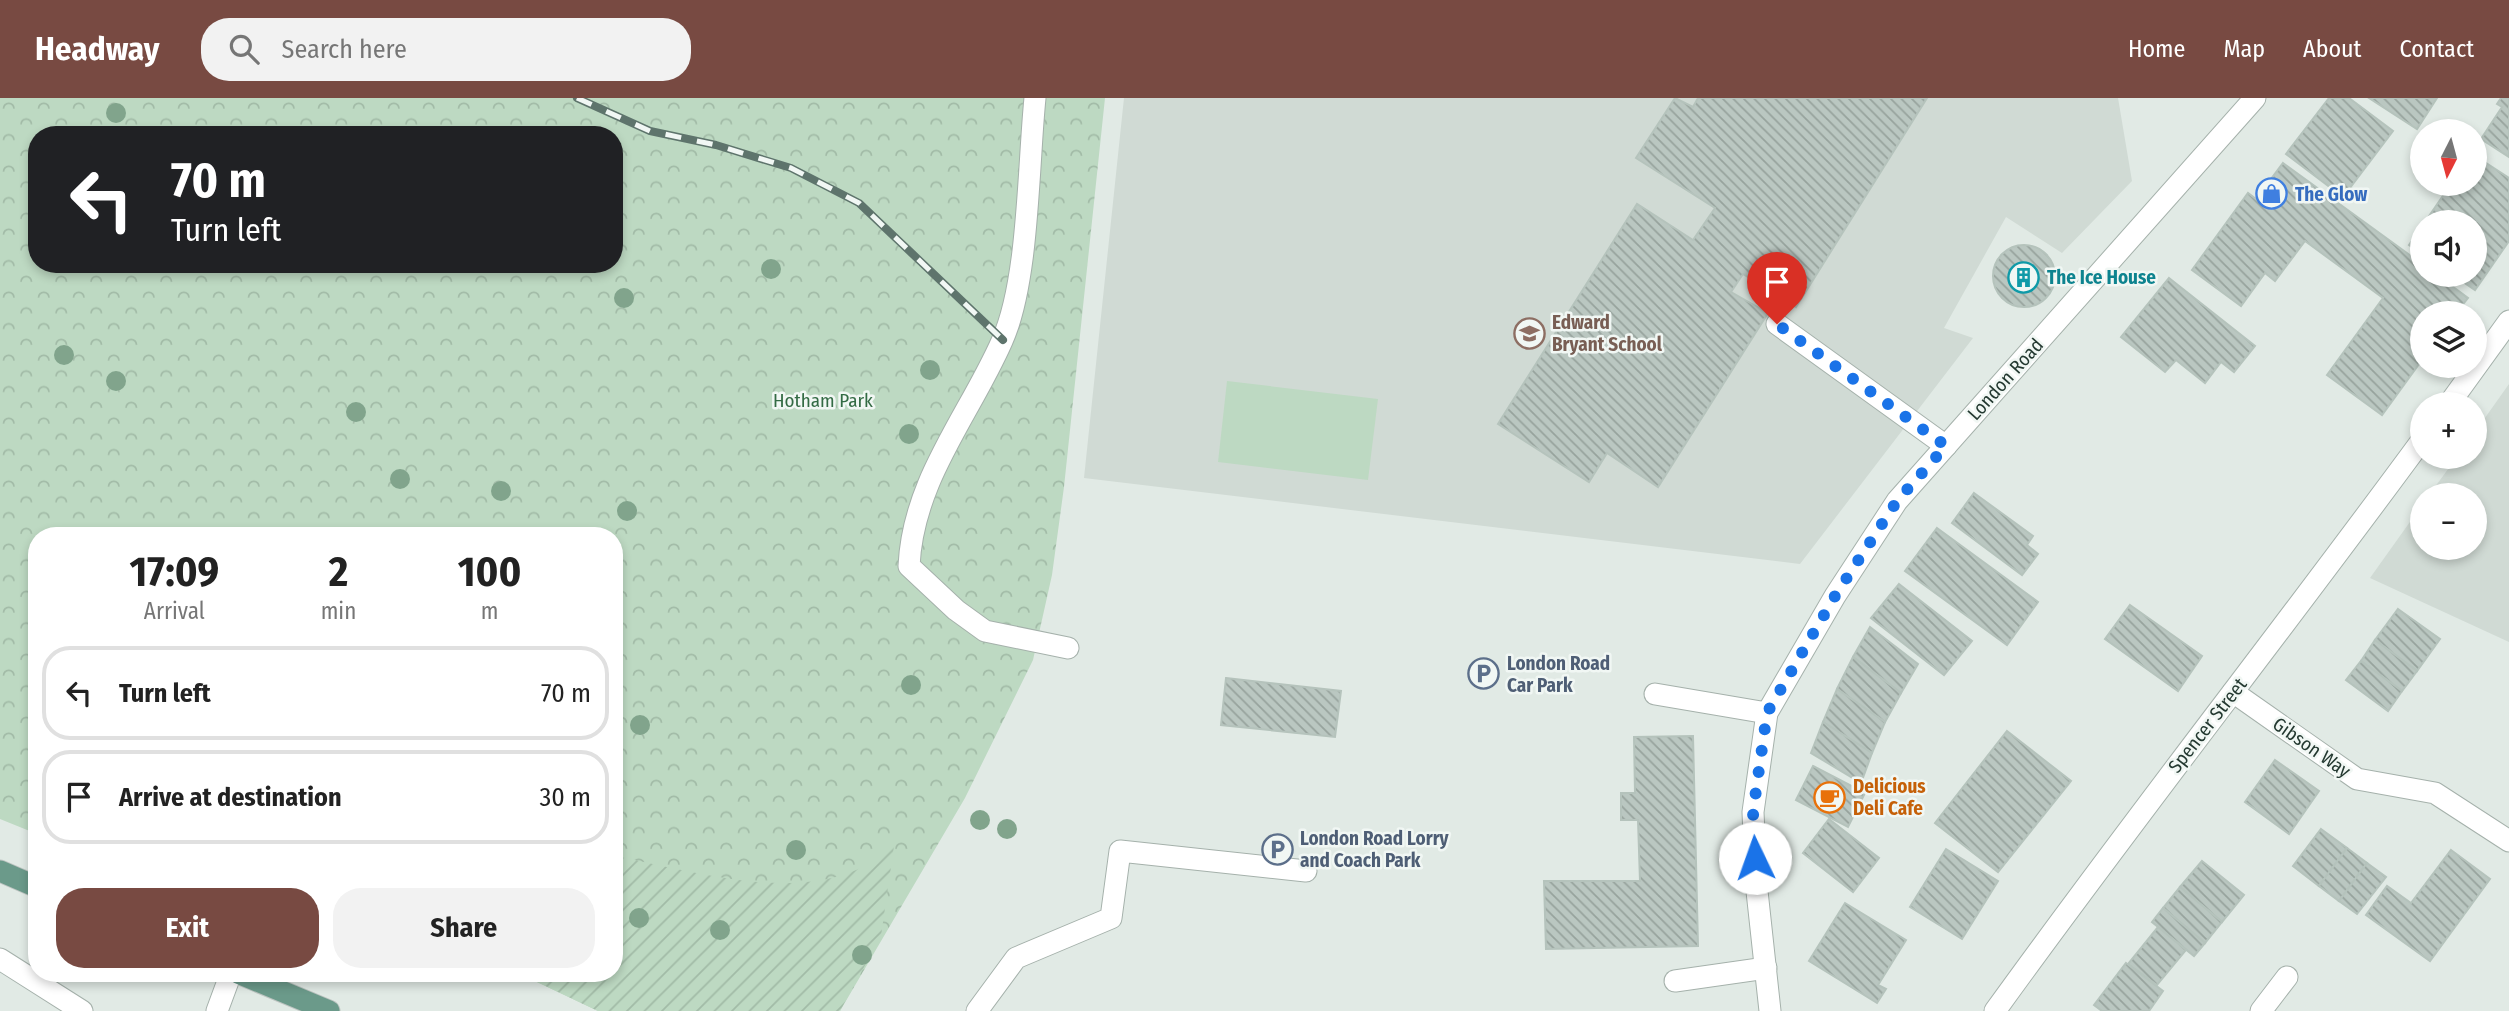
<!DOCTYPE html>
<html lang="en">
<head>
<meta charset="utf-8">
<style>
	:root { --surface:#fff; --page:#f2f2f2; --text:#222; --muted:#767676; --line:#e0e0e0; --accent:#784a42 }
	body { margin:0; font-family:"Fira Sans Condensed",sans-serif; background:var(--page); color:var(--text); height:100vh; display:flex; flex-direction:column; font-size:26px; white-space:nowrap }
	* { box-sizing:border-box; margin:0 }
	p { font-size:23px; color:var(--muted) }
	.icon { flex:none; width:38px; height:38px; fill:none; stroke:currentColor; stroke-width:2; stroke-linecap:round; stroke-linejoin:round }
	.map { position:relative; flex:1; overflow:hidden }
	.side { position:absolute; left:28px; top:429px; width:595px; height:455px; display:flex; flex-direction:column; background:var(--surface); border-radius:28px; box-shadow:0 4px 10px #0003 }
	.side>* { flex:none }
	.banner { position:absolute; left:28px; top:28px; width:595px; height:147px; border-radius:28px; box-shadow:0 4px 10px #0003; background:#202124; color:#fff; overflow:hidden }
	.needle { width:46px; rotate:186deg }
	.tools { position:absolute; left:2410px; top:21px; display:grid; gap:14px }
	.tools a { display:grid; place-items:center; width:77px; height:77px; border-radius:50%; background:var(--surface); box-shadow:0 4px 10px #0003; font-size:35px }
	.pin { position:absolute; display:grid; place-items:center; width:60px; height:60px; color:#fff; margin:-72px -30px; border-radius:50% 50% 50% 0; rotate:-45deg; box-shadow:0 0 7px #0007 }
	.pin .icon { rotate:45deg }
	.me { position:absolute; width:77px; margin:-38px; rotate:357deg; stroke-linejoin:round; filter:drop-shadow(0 0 5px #0008) }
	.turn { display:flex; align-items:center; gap:24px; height:147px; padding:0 28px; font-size:32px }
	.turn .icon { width:91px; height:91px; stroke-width:2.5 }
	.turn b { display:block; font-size:49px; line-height:60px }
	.eta { display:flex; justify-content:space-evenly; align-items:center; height:119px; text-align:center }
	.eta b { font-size:42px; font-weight:700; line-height:49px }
	.cta { display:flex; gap:14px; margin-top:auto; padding:14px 28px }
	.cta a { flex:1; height:80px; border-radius:28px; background:var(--accent); color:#fff; font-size:28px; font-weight:700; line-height:80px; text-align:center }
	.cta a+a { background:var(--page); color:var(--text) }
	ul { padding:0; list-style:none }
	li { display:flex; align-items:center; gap:21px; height:94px; margin:0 14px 10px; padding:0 14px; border:4px solid var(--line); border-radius:28px }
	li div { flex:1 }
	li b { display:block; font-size:26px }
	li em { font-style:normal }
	header { display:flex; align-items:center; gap:42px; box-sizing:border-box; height:98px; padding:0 35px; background:var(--accent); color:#fff }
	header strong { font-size:33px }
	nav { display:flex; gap:38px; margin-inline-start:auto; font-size:24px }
	.search { width:490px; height:63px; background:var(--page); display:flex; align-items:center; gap:18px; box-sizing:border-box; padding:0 24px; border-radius:28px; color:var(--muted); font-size:26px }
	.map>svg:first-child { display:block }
	.built { fill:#d0dad4 }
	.forest { fill:url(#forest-crowns); fill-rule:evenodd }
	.garden { fill:url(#garden-furrows) }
	.pitch { fill:#bdd9c2 }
	.building { fill:url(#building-back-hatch); stroke:#b5c3bc; stroke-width:2 }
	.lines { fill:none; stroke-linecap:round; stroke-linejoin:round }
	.minor-casing { stroke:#a5b1ab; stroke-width:23 }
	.major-casing { stroke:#bdc4c1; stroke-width:23 }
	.minor { stroke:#fff; stroke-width:21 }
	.major { stroke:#6b9a8a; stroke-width:21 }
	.rail-casing { stroke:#5e746c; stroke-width:8 }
	.rail { stroke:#f1f7f4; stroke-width:5; stroke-dasharray:16; stroke-linecap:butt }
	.tree { fill:#81a48c }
	.route { stroke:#1a73e8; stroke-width:12; stroke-dasharray:0 21.6 }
	.labels { text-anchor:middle; stroke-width:5; stroke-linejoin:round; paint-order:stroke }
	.shop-label { font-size:19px; font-weight:bold; fill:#366cbe; stroke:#f1f7f4; text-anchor:start }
	.culture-label { font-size:19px; font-weight:bold; fill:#0d838f; stroke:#f1f7f4; text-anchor:start }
	.education-label { font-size:19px; font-weight:bold; fill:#785e54; stroke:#f1f7f4; text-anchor:start }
	.street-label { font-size:19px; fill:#243931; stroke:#f1f7f4 }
	.park-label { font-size:19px; fill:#336b44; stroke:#f1f7f4 }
	.service-label { font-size:19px; font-weight:bold; fill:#4e5e75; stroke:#f1f7f4; text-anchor:start }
	.food-label { font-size:19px; font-weight:bold; fill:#c56008; stroke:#f1f7f4; text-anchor:start }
</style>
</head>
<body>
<header>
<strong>Headway</strong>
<div class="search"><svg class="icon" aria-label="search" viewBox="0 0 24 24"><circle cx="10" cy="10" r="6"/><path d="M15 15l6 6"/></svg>Search here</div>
<nav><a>Home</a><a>Map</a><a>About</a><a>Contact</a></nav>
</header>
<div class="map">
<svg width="2509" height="913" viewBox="0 0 2509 913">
	<defs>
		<pattern id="forest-crowns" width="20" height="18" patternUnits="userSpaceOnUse" patternTransform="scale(1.75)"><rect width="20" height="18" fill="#bdd9c2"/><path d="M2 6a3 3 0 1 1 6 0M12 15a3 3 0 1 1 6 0" fill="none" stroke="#a2bba7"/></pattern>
		<pattern id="garden-furrows" width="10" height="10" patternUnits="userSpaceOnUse" patternTransform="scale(1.75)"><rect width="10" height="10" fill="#bdd9c2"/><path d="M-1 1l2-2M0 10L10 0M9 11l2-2" fill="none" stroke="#a2bba7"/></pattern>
		<pattern id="building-back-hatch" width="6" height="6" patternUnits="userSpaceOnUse" patternTransform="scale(1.75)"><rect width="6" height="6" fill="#bac7c1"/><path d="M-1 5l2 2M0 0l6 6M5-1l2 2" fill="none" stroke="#97a39d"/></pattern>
	</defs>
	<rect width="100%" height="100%" fill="#e1eae5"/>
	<!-- built -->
	<g class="built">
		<path d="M1124,0H2118L2132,83L2062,155L2006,119L1944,230L1973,240L1800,466L1084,380Z"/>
		<path d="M2509,286V544L2370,480L2422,407V450H2474V397H2429L2457,359H2474L2475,334Z"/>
	</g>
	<!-- forest -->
	<path class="forest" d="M0,0H1105L1064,389L1052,477L1033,562L965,700L840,913H598L518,875H614V438H37V736L0,721ZM37,37H614V166H37Z"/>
	<!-- garden -->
	<path class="garden" d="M894,748L881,838L840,913H598L518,875H614V758C702,774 820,815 894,748Z"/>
	<!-- pitch -->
	<path class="pitch" d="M1227,283L1378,301L1368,382L1218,364Z"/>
	<!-- building -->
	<g class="building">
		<path d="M1675,0L1693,9L1698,0H1927L1796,209L1743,176L1731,194L1768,215L1658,389L1607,355L1589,384L1498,326L1637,106L1693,142L1715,110L1636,60Z"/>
		<path d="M2329,0H2349L2393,33L2343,99L2286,56Z"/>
		<path d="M2369,0H2437L2417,31Z"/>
		<path d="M2501,0H2509V59L2481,41L2502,9L2497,6Z"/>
		<path d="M2480,61L2509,80V143L2475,192L2453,177H2474V124H2425L2451,86H2474V69Z"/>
		<path d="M2283,65L2422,166V177H2437L2468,200L2456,215H2422V262L2382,317L2327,277L2383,200L2305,143L2275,183L2265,175L2241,208L2192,172L2248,95L2256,101Z"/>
		<path d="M2422,128V156L2409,147Z"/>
		<circle cx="2024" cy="178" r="31"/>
		<path d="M2169,180L2255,248L2234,274L2221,264L2205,285L2176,262L2165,274L2121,239Z"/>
		<path d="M1974,395L2033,438L2027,447L2038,456L2022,477L1952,425Z"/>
		<path d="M1937,430L2038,504L2007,547L1905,473Z"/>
		<path d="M1899,486L1972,543L1944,577L1871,520Z"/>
		<path d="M2130,507L2202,558L2178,593L2105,541Z"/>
		<path d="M2398,511L2440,541L2417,573L2375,542Z"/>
		<path d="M1870,529L1918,566L1901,595L1853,559Z"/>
		<path d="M2375,542L2417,573L2402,593L2361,563Z"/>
		<path d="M1853,559L1901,595L1885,624L1837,591Z"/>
		<path d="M2361,563L2402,593L2388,613L2346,582Z"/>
		<path d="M1226,580L1341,593L1335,639L1221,627Z"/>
		<path d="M1837,591L1885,624L1872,655L1823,624Z"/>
		<path d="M1823,624L1872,655L1861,685L1811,655Z"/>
		<path d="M2007,633L2071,683L1998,774L1935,725Z"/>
		<path d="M1693,638L1698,848L1546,851L1544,783H1640L1638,722H1621V695H1635L1634,639Z"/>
		<path d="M2275,662L2319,693L2289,736L2245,704Z"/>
		<path d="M1813,668L1865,695L1848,729L1796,702Z"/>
		<path d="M1829,721L1879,760L1853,794L1803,755Z"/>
		<path d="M2321,731L2347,750L2319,788L2293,768Z"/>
		<path d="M2347,750L2367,765L2339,803L2319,788Z"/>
		<path d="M1946,751L1998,783L1962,841L1910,809Z"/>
		<path d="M2451,752L2490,781L2430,863L2366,817L2387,788L2411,805Z"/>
		<path d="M2202,763L2244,797L2222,824L2180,789Z"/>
		<path d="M2367,765L2386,779L2357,816L2339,803Z"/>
		<path d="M2180,789L2222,824L2205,845L2163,810Z"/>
		<path d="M1845,805L1906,842L1878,887L1886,891L1877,905L1809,863Z"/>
		<path d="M2163,810L2205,845L2194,858L2152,824Z"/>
		<path d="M2158,829L2186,852L2157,887L2128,866Z"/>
		<path d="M2126,865L2163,893L2149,913H2102L2094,907Z"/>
	</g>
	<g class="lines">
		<defs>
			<g id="minor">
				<path d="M1035,0C1028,68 1029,183 1002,243C969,318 913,382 909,468L956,512L985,533L1068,550"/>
				<path d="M1777,226L1946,348"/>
				<path d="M2449,306L2509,223"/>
				<path d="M2233,594L2357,681L2435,695L2509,743"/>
				<path d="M1655,596L1767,615"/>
				<path d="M0,861L82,913"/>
				<path d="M1675,883L1766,870"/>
				<path d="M217,913L231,875"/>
				<path d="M977,913L1016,860L1111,820L1120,753L1306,773"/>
				<path d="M1770,913L1756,784L1753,714L1767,615L1835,498L1897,403L2255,0"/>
				<path d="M1995,913C2134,720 2281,534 2422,342"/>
				<path d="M2261,913L2287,879"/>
			</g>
			<g id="major">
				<path d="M0,773L37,789"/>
				<path d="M238,875L329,913"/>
			</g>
		</defs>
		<!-- minor casing -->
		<use href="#minor" class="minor-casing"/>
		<!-- major casing -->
		<use href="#major" class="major-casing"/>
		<!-- minor -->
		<use href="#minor" class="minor"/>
		<!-- major -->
		<use href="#major" class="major"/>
		<defs>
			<path id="rail" d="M577,0L650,33L716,47L791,70L859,105L1003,242"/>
		</defs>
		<!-- rail casing -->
		<use href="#rail" class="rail-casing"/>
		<!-- rail -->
		<use href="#rail" class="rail"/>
	</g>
	<!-- trees -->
	<g class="tree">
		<circle cx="116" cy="15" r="10"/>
		<circle cx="771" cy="171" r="10"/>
		<circle cx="624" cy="200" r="10"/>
		<circle cx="64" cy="257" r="10"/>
		<circle cx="930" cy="272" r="10"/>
		<circle cx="116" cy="283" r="10"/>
		<circle cx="356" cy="314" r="10"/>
		<circle cx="909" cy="336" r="10"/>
		<circle cx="400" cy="381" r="10"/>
		<circle cx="501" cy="393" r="10"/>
		<circle cx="627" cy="413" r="10"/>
		<circle cx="911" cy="587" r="10"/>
		<circle cx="640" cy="627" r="10"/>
		<circle cx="980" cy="722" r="10"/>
		<circle cx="1007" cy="731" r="10"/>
		<circle cx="796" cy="752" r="10"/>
		<circle cx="639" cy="820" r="10"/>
		<circle cx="720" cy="832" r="10"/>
		<circle cx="862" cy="857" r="10"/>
	</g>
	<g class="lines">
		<!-- route -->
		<path class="route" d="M1755,760L1753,714L1767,615L1835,498L1897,403L1946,348L1777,226"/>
	</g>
	<!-- icons -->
	<defs>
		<symbol id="shop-ring" viewBox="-11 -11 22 22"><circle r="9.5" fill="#f1f7f4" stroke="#3f7fe0" stroke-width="1.5"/><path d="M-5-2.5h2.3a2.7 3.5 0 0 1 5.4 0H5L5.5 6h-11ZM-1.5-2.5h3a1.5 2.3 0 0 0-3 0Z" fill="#3f7fe0"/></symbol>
		<symbol id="building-ring" viewBox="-11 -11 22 22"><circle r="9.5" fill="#f1f7f4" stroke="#0f9aa8" stroke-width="1.5"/><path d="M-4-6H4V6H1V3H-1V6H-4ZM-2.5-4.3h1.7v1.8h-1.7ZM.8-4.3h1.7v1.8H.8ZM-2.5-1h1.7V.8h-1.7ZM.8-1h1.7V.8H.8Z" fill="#0f9aa8"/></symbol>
		<symbol id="school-ring" viewBox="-11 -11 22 22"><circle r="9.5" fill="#f1f7f4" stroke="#8d6e63" stroke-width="1.5"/><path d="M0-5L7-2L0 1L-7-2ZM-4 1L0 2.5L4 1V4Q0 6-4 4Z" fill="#8d6e63"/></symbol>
		<symbol id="parking-ring" viewBox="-11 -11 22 22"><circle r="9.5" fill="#f1f7f4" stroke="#5c6f8a" stroke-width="1.5"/><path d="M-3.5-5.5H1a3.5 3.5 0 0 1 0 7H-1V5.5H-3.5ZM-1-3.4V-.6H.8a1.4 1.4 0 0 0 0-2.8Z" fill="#5c6f8a"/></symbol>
		<symbol id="cafe-ring" viewBox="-11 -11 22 22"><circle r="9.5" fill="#f1f7f4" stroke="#e8710a" stroke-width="1.5"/><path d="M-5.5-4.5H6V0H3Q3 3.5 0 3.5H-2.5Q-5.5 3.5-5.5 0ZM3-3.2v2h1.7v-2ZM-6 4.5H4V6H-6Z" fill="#e8710a"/></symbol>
	</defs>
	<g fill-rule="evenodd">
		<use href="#shop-ring" x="2254" y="78" width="35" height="35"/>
		<use href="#building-ring" x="2006" y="162" width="35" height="35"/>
		<use href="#school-ring" x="1512" y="218" width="35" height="35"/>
		<use href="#parking-ring" x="1466" y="558" width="35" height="35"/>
		<use href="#cafe-ring" x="1812" y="682" width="35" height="35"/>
		<use href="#parking-ring" x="1260" y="734" width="35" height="35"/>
	</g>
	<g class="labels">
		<!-- shop labels -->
		<g class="shop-label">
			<text x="2295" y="103">The Glow</text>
		</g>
		<!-- culture labels -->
		<g class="culture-label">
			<text x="2047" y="186">The Ice House</text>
		</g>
		<!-- education labels -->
		<g class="education-label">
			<text x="1552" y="231">Edward<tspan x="1552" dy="22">Bryant School</tspan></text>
		</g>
		<!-- street labels -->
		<g class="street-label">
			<text transform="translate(2005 281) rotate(-48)" y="7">London Road</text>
			<text transform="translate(2207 627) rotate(-52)" y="7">Spencer Street</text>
			<text transform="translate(2312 649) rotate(35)" y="7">Gibson Way</text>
		</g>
		<!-- park labels -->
		<g class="park-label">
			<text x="823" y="309">Hotham Park</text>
		</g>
		<!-- service labels -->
		<g class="service-label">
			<text x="1507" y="572">London Road<tspan x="1507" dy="22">Car Park</tspan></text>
			<text x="1300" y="747">London Road Lorry<tspan x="1300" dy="22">and Coach Park</tspan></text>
		</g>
		<!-- food labels -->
		<g class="food-label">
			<text x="1853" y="695">Delicious<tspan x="1853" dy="22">Deli Cafe</tspan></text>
		</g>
	</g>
</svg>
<div class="tools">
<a><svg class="needle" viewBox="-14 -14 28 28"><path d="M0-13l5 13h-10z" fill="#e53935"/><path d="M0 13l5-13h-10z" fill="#767676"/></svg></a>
<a><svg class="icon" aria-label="sound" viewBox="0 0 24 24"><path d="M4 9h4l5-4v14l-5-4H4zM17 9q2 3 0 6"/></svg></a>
<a><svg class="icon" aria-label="layers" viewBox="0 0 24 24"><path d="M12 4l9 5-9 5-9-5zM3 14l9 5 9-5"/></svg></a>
<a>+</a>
<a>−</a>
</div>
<div class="pin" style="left:1777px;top:226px;background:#d93025"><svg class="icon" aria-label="arrive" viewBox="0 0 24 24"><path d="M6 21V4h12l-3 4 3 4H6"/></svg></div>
<svg class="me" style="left:1755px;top:760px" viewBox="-20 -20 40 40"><circle r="19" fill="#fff"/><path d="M0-13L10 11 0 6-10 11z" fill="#1a73e8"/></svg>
<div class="banner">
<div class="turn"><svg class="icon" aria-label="left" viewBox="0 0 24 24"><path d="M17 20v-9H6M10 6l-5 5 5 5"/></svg><div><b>70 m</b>Turn left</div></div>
</div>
<section class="side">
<div class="eta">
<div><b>17:09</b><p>Arrival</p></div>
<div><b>2</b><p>min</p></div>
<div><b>100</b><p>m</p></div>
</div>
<ul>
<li><svg class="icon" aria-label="left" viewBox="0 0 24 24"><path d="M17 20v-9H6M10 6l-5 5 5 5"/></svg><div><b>Turn left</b></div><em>70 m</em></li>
<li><svg class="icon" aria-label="arrive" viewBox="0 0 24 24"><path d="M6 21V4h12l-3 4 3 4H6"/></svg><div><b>Arrive at destination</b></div><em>30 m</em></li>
</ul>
<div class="cta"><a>Exit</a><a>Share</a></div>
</section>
</div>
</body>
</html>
